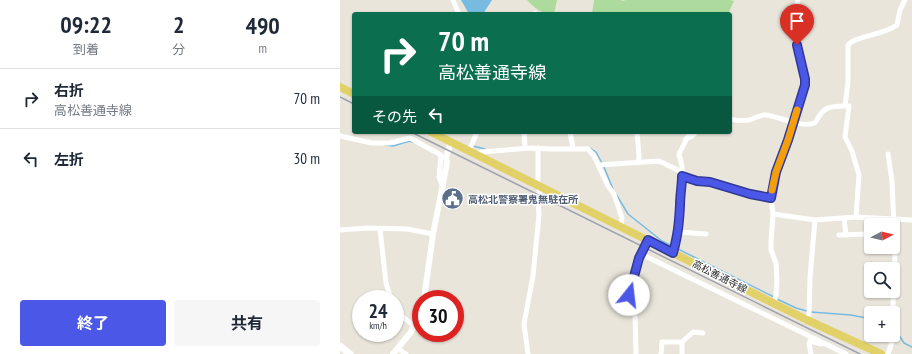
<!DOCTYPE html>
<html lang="ja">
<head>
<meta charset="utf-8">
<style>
	:root { --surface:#fff; --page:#f6f6f7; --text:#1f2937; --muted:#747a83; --line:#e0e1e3; --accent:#4b58e7 }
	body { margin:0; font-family:"PT Sans Narrow","Noto Sans JP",sans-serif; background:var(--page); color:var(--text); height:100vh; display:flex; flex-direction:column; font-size:15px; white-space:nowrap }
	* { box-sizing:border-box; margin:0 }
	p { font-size:13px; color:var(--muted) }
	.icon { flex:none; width:22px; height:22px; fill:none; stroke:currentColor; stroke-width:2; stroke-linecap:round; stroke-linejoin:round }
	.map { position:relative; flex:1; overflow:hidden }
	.panel { display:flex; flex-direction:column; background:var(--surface); width:340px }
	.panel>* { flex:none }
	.top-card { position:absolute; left:12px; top:12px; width:380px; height:122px; border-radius:4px; box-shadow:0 1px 3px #0004; background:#0b6e4f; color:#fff; overflow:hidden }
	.needle { width:26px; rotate:83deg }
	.fabs { position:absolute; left:524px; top:218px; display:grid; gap:8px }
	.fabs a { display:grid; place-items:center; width:36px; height:36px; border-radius:4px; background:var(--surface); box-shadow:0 1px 3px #0004; font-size:20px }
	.speed { position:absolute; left:12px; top:290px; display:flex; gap:8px; font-size:20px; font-weight:700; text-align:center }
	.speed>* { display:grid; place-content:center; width:52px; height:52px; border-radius:50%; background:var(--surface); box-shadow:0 1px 3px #0004; line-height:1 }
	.speed small { font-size:10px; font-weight:400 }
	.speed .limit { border:6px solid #d22; background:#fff; color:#111 }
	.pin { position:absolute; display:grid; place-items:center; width:34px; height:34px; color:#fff; margin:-41px -17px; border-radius:50% 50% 50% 0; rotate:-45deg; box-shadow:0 0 4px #0007 }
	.pin .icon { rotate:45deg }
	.me { position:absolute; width:44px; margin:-22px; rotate:16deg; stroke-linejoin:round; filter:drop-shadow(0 0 3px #0008) }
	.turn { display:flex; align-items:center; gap:14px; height:84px; padding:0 20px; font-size:18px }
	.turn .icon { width:52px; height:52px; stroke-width:2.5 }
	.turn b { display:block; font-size:28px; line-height:34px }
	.then { display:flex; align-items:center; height:38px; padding:0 20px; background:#0003; gap:8px; font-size:15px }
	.eta { display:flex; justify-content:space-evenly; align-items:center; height:68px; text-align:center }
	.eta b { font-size:24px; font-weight:700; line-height:28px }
	.cta { display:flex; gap:8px; margin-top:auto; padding:8px 20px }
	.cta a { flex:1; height:46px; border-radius:4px; background:var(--accent); color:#fff; font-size:16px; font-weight:700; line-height:46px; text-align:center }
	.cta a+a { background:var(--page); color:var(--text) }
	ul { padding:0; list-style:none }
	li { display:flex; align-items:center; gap:12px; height:60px; padding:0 20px; border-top:1px solid var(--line) }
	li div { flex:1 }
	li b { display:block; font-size:15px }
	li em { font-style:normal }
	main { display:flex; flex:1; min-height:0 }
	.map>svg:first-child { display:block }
	.green { fill:#acdb9d }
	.water { fill:#78bbe1 }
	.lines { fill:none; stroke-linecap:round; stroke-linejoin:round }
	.stream { stroke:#78bbe1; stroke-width:1.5 }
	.minor { stroke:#fff; stroke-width:5 }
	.tertiary { stroke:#fff; stroke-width:6 }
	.secondary { stroke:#fff; stroke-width:7 }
	.primary { stroke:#e1d168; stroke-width:8 }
	.rail { stroke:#9fa0b1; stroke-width:1.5 }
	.route-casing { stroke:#313996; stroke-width:10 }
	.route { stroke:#4b58e7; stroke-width:7 }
	.slow { stroke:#f59e0b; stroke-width:7 }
	.labels { text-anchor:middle; stroke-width:3; stroke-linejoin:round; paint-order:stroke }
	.service-label { font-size:10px; font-weight:bold; fill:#4e5e75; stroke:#fff; text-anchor:start }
	.street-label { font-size:10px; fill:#282828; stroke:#fff }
</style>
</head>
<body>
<main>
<section class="panel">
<div class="eta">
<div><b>09:22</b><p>到着</p></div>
<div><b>2</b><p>分</p></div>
<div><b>490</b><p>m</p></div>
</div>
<ul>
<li><svg class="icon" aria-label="right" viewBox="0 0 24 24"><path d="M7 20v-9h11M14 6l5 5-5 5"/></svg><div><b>右折</b><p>高松善通寺線</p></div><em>70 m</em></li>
<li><svg class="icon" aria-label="left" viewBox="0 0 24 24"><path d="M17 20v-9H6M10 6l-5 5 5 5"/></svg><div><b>左折</b></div><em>30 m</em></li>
</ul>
<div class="cta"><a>終了</a><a>共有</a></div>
</section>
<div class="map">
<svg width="572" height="354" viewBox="0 0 572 354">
	<rect width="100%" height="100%" fill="#e9e5db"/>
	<!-- green -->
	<g class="green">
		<path d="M187,0H217L214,14C202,14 194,8 187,0Z"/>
		<path d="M254,0H281L282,1L286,0H390L394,1L388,14H252Z"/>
	</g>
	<!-- water -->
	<path class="water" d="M121,0H152L143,14H129Z"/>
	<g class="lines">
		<!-- stream -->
		<g class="stream">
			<path d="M45,145L53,146L70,141L72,142"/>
			<path d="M133,146L145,149"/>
			<path d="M250,148L256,152L262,163"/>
			<path d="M264,167L273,189"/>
			<path d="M276,194L288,214L322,241L434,297"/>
			<path d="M437,299L456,308L467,311"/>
			<path d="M471,312L511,315L531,319"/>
			<path d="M557,332L564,343L572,347"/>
		</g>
		<!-- minor -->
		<g class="minor">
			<path d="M113,0L119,14"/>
			<path d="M195,14V13"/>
			<path d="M390,119C396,121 402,121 409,120C414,119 420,114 426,115C441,117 460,128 475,123C483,107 489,106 505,106"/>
			<path d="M184,132L185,148"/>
			<path d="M230,132L233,148"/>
			<path d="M297,132L299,156L298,163"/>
			<path d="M0,136L32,143H50L70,138L101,155L99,177L103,187"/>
			<path d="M346,139L352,136L356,132"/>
			<path d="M129,151L137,132"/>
			<path d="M136,154L141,152L191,148L211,149H248L254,156L268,186L274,194L282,218L281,227"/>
			<path d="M548,154L552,181L555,251L553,306L555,333L548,354"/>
			<path d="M259,165L319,161L342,172"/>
			<path d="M342,176L357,181L370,182L410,194L431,198"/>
			<path d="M197,185L198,179V148"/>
			<path d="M433,214L475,220L516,217L572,220"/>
			<path d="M516,217L519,175L512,151L505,137L509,106H505L508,82V45C515,36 544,35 557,25L560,10L565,0"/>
			<path d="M504,218L506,235"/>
			<path d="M40,229L46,283L51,299"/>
			<path d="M0,230L27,228L67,229L93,234"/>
			<path d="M339,232L366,234"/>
			<path d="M499,235L529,234"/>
			<path d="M333,253L339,232L340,204L342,189V166L339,154L350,132"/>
			<path d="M301,254L506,354"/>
			<path d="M434,303L436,295L437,281L436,263L431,250V242L433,214L431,198L436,171L448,140L465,85V79C459,52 450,27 458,0"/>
			<path d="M55,307C60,316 67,321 75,326"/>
			<path d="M467,320L469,314L470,277L475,220"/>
			<path d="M58,349L66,354"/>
			<path d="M188,354L184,324L193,276L199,215L198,202L200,186"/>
			<path d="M296,354L295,313L289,295L299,258L308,241"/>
			<path d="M321,354L322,342H342"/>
			<path d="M342,354V342L353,332L363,333"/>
			<path d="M471,354L469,344L470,341L481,344"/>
		</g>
		<!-- tertiary -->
		<g class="tertiary">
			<path d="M84,299L93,234L107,163L106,157L111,142"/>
			<path d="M53,354L71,332L81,313"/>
		</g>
		<!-- secondary -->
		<path class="secondary" d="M0,346L10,354"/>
		<!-- primary -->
		<g class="primary">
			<path d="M0,87L14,94"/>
			<path d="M91,132L467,320L541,354"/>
		</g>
		<!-- rail -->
		<g class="rail">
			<path d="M0,97L14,104"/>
			<path d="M71,132L520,354"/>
		</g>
	</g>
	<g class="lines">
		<defs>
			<path id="route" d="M289,295L299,258L308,240L333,253C338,234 339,224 340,205C340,195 342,186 342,176L357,181L370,182L410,194L431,198L436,172L448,140L465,85V79L457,45"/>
		</defs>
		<!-- route casing -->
		<use href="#route" class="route-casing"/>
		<!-- route -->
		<use href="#route" class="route"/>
		<!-- slow -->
		<path class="slow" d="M432,190L436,172L448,140L457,110"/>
	</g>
	<!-- icons -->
	<defs>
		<symbol id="civic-disc" viewBox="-11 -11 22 22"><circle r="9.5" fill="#5c6f8a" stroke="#fff"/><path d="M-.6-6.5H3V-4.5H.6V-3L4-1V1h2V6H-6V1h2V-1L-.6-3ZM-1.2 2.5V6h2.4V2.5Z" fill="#fff"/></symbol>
	</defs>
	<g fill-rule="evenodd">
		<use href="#civic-disc" x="100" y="186" width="25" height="25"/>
	</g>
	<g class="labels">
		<!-- service labels -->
		<g class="service-label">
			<text x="128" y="203">高松北警察署鬼無駐在所</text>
		</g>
		<!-- street labels -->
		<g class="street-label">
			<text transform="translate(380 276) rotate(27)" y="4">高松善通寺線</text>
		</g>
	</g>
</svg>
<div class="fabs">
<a><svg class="needle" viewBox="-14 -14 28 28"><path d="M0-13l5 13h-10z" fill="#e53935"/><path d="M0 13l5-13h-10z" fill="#747a83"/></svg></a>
<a><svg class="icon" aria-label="search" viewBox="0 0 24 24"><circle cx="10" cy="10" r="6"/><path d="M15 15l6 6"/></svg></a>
<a>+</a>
</div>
<div class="speed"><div>24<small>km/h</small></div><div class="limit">30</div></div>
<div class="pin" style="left:457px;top:45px;background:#d93025"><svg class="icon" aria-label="arrive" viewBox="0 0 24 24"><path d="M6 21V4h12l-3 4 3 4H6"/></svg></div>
<svg class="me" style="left:289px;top:295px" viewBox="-20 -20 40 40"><circle r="19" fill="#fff"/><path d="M0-13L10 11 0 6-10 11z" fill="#4b58e7"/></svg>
<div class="top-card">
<div class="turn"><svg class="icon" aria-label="right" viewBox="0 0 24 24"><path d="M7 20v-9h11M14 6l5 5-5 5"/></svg><div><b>70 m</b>高松善通寺線</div></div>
<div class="then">その先<svg class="icon" aria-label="left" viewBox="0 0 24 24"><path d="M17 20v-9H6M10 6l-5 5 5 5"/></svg></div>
</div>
</div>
</main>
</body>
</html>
